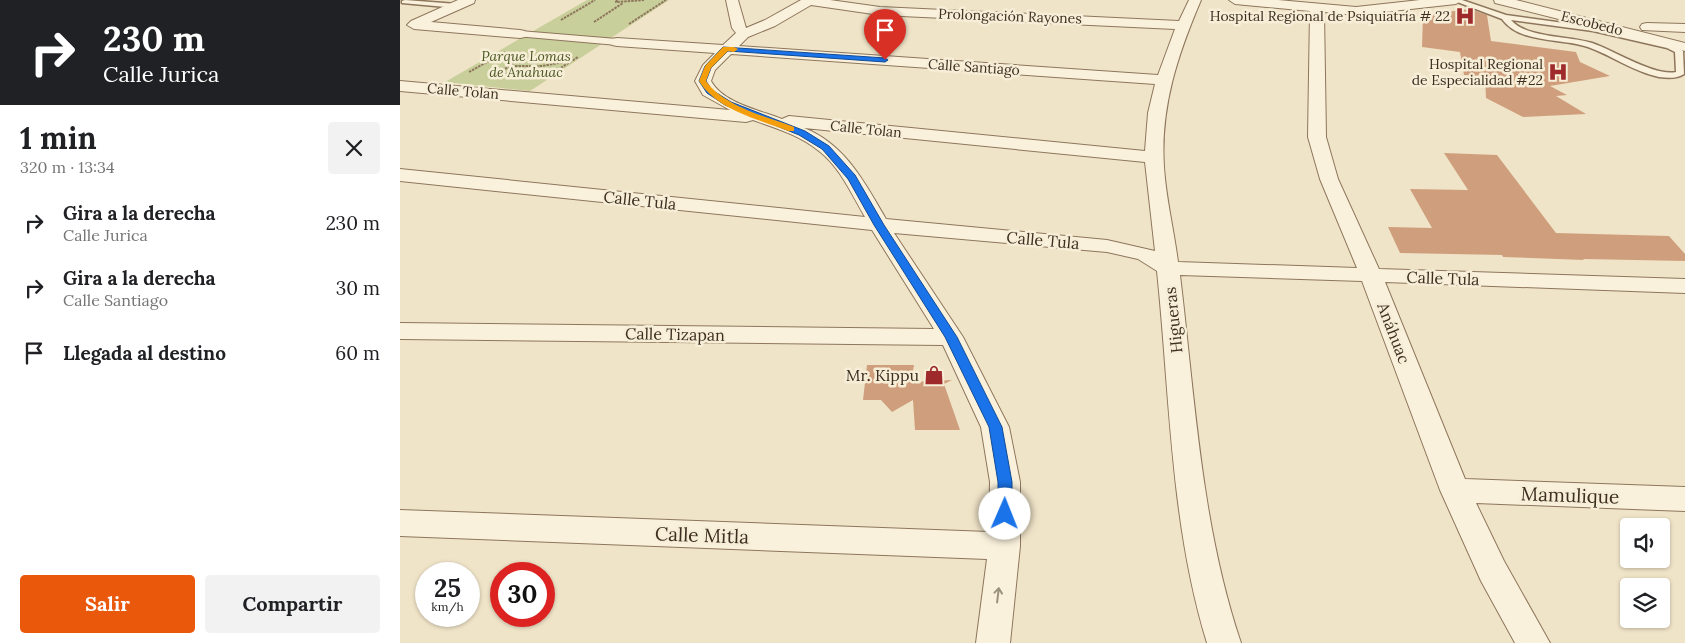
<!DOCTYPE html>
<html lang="es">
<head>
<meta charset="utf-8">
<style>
	:root { --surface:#fff; --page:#f2f2f2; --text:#202124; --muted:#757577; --accent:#ea580c }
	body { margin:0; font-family:Lora,serif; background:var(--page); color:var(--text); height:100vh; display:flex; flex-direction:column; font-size:19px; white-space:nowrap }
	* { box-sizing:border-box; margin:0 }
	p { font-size:16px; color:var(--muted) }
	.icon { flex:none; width:28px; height:28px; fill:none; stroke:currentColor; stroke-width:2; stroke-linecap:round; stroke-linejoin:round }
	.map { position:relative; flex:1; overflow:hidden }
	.panel { display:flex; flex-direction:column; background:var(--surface); width:400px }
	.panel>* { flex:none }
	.banner { background:#202124; color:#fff; overflow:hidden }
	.buttons { position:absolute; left:1220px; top:518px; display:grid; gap:10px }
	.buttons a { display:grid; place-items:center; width:50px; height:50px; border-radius:5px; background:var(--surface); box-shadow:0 1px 4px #0004; font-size:25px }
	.speed { position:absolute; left:15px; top:562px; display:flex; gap:10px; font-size:25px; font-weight:700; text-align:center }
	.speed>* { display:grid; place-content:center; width:65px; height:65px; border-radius:50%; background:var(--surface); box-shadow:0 1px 4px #0004; line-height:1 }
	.speed small { font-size:12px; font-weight:400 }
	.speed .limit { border:8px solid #d22; background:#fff; color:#111 }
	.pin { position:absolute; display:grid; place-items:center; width:42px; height:42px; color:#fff; margin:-51px -21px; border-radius:50% 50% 50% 0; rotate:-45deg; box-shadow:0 0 5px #0007 }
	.pin .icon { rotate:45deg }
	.me { position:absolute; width:55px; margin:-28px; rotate:1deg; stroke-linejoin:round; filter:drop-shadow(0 0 4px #0008) }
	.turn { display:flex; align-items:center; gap:18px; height:105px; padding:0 20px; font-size:22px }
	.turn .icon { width:65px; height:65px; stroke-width:2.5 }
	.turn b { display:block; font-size:35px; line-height:42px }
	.round { display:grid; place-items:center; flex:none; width:52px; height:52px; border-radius:5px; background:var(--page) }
	.head { display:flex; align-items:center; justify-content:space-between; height:85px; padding:0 20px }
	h1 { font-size:30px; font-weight:700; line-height:38px }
	.cta { display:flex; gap:10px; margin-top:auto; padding:10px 20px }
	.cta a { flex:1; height:58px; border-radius:5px; background:var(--accent); color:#fff; font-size:20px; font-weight:700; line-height:58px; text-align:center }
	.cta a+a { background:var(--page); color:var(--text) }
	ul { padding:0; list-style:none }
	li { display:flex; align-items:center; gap:15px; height:65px; padding:0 20px }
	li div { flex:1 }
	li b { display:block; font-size:19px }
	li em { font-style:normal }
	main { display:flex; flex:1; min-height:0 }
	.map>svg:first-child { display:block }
	.green { fill:#c9cf9b }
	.building { fill:#cf9f7d }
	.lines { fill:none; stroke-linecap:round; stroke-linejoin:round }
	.service-casing { stroke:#8d765c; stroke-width:3 }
	.pedestrian-casing { stroke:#8d765c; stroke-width:2 }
	.minor-casing { stroke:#8d765c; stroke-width:2 }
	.path { stroke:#8d765c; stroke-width:2; stroke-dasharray:2.5 1; stroke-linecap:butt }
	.service { fill:#faf1dc; fill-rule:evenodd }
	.pedestrian { fill:#faf1dc; fill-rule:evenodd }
	.minor { fill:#faf1dc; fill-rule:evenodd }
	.oneway { stroke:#9c907e }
	.route { fill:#1a73e8; stroke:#114b97 }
	.slow { fill:#f59e0b }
	.labels { text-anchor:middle; stroke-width:5; stroke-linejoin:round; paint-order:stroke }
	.far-street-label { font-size:14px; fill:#3d2e20; stroke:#f7eed8 }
	.far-poi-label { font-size:14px; fill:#3d2e20; stroke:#f7eed8; text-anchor:end }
	.far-park-label { font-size:14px; font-style:italic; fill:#4d5a26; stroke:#f7eed8 }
	.street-label { font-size:16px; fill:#3d2e20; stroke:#f7eed8 }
	.poi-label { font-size:16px; fill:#3d2e20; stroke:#f7eed8; text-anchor:end }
	.near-street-label { font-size:19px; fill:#3d2e20; stroke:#f7eed8 }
</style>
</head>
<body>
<main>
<section class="panel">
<div class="banner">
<div class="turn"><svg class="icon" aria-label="right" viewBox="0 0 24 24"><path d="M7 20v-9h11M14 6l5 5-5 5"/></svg><div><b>230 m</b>Calle Jurica</div></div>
</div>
<div class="head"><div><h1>1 min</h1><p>320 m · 13:34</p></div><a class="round"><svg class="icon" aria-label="close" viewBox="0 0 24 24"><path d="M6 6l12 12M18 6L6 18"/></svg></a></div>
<ul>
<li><svg class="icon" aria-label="right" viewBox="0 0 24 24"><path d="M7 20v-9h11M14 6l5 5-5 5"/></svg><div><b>Gira a la derecha</b><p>Calle Jurica</p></div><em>230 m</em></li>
<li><svg class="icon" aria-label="right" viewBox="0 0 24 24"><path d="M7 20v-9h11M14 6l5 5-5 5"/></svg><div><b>Gira a la derecha</b><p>Calle Santiago</p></div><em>30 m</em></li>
<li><svg class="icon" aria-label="arrive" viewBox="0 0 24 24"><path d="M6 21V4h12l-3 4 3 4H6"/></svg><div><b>Llegada al destino</b></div><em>60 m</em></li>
</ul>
<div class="cta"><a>Salir</a><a>Compartir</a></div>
</section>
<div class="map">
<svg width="1285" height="643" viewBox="0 0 1285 643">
	<rect width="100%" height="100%" fill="#f0e4c8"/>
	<!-- green -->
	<path class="green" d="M187,0H269L130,91L45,82Z"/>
	<!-- building -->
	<g class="building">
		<path d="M1070,9L1087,15L1091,41L1176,52L1180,62L1210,76L1150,86L1167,95L1156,96L1186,114L1123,117L1086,98L1085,77L1064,75L1060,52L1022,47L1023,15Z"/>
		<path d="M1044,153L1097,155L1156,233L1269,236L1285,254V261L1183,259L1184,260L1103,257L1102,255L1000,253L988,227L1032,228L1010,189L1068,190Z"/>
		<path d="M467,365H514L511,382L552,380L544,384L560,430H515L513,400L492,412L481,400H463Z"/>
	</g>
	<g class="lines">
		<defs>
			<g id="service">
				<path d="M5,0L57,4L60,6L57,8L2,3V1Z"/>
				<path d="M1052,0H1062L1106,15L1193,27L1272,44L1283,51L1284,74C1277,79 1267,78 1259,77C1234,72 1211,55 1188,47C1161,38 1120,44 1102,19ZM1111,20L1193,31L1267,48L1275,52L1276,72C1256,77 1213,50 1192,43C1169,36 1126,38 1111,20Z"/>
			</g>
			<path id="pedestrian" d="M120,31L217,39L223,42L217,45L116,36L114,34Z"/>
			<g id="minor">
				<path d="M58,0H75L74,3L31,22L120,30L125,31L127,34L125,37L120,38L14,29L7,25L11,21Z"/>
				<path d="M326,0H338L346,28L365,20L401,0H430L480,7L779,21L789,0H801C778,54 760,107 764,167C766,199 774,230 778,262L957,268L920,179L908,137L910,11L835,4L829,0H878L956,7L1020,0H1062L1056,4L956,15L924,12L926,137L938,179L979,269L1285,279V293L985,282L1065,479L1285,487V511L1076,503L1104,561L1150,643H1115L1081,581L1040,490L962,281L780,275C795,398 801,525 841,643H807C770,523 770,395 757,271L738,259L707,252L494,233L563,337L609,427L620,482V546L610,643H576L587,559L0,536V510L589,532L590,482L581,427L543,345L0,339V323L534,329L472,230L0,181V169L465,217C452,195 440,167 419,151C400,135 375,128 353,120L346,122L0,91V81L330,110L303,95L295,81L303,65L315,53L217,46L212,45L210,42L212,39L217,38L323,45L336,33L332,28ZM411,5L480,15L775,29L758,75L339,46L348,37L375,26ZM331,54L755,84L748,113L745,151L389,116L382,119C359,110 323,103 311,81L315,70ZM404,128L745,162L755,251L707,240L486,219C465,183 445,144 404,128Z"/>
				<path d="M1094,0H1116L1285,43V51L1095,3Z"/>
				<path d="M1247,23L1285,24V32L1242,30L1240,27L1242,24Z"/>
			</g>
		</defs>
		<!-- service casing -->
		<use href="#service" class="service-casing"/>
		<!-- pedestrian casing -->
		<use href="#pedestrian" class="pedestrian-casing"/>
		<!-- minor casing -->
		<use href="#minor" class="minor-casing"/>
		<!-- path -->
		<g class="path">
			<path d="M217,0L216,2L244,0"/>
			<path d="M161,20L195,0"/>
			<path d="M194,22L223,3"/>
			<path d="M229,24L266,0"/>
			<path d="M101,54L113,65"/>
			<path d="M69,72L105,52"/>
			<path d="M103,72L101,70L113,66H142L170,61"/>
			<path d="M99,73L109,74L132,70L133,66"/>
			<path d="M143,79L178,57"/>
		</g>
		<!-- service -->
		<use href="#service" class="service"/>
		<!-- pedestrian -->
		<use href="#pedestrian" class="pedestrian"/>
		<!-- minor -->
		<use href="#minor" class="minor"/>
	</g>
	<!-- one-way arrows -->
	<defs><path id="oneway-shaft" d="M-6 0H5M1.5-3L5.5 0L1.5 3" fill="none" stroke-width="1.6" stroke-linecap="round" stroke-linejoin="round" transform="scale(1.25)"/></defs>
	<use class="oneway" href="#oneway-shaft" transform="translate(598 595) rotate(-83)"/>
	<!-- route -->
	<path class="route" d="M323,47L485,58L488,60L485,62L328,51L311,68L306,81L312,90L331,102L405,131L429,146L455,175L484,225L557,337L602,427L612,482V514L610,518L605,519L600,518L598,514V482L589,427L545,337L474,225L448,179L422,149L399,135L325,105L307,93L299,81L305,66Z"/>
	<!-- slow -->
	<path class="slow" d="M323,47H334L338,49L334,52L328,51L311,68L306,81C323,106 367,117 394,127V131H388C358,119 317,110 299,81L305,66Z"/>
	<!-- icons -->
	<defs>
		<symbol id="hospital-bare" viewBox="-9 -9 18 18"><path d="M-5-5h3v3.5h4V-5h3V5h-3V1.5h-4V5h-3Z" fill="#9e2a2b" stroke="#f7eed8" stroke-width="2.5" paint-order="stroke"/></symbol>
		<symbol id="shop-bare" viewBox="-9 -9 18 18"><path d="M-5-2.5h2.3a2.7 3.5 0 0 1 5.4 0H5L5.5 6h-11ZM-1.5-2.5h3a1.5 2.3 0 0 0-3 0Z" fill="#9e2a2b" stroke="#f7eed8" stroke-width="2.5" paint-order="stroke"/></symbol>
	</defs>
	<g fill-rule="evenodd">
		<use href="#hospital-bare" x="1051" y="2" width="28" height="28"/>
		<use href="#hospital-bare" x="1144" y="58" width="28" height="28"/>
		<use href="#shop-bare" x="520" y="361" width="28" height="28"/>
	</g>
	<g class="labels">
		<!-- far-street labels -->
		<g class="far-street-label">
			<text transform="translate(610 16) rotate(2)" y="5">Prolongación Rayones</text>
			<text transform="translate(1192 23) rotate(14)" y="5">Escobedo</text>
			<text transform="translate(574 67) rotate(4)" y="5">Calle Santiago</text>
			<text transform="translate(63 91) rotate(5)" y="5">Calle Tolan</text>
			<text transform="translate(466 129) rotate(6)" y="5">Calle Tolan</text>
		</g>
		<!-- far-poi labels -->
		<g class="far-poi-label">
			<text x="1050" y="21">Hospital Regional de Psiquiatría # 22</text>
			<text x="1143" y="69">Hospital Regional<tspan x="1143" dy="16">de Especialidad #22</tspan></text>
		</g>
		<!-- far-park labels -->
		<g class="far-park-label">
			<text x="126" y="61">Parque Lomas<tspan x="126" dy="16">de Anahuac</tspan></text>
		</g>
		<!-- street labels -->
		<g class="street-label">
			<text transform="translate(240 200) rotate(6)" y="6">Calle Tula</text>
			<text transform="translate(643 240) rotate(5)" y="6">Calle Tula</text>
			<text transform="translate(1043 278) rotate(2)" y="6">Calle Tula</text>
			<text transform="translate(773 320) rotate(-96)" y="6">Higueras</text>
			<text transform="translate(994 333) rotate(69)" y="6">Anáhuac</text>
			<text transform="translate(275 334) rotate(1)" y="6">Calle Tizapan</text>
		</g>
		<!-- poi labels -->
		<g class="poi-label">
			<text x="519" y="381">Mr. Kippu</text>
		</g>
		<!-- near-street labels -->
		<g class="near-street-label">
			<text transform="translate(1170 495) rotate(2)" y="7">Mamulique</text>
			<text transform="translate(302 535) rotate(2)" y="7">Calle Mitla</text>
		</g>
	</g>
</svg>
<div class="buttons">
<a><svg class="icon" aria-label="sound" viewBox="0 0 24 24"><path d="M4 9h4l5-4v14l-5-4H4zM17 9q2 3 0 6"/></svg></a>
<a><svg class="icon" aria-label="layers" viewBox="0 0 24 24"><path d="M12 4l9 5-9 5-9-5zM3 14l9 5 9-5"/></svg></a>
</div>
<div class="speed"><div>25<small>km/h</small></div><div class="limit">30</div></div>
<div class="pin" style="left:485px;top:60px;background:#d93025"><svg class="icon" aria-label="arrive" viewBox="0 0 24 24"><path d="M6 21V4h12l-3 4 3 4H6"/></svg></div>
<svg class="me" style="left:605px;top:514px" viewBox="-20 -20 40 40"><circle r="19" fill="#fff"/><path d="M0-13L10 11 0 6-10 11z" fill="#1a73e8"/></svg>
</div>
</main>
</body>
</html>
